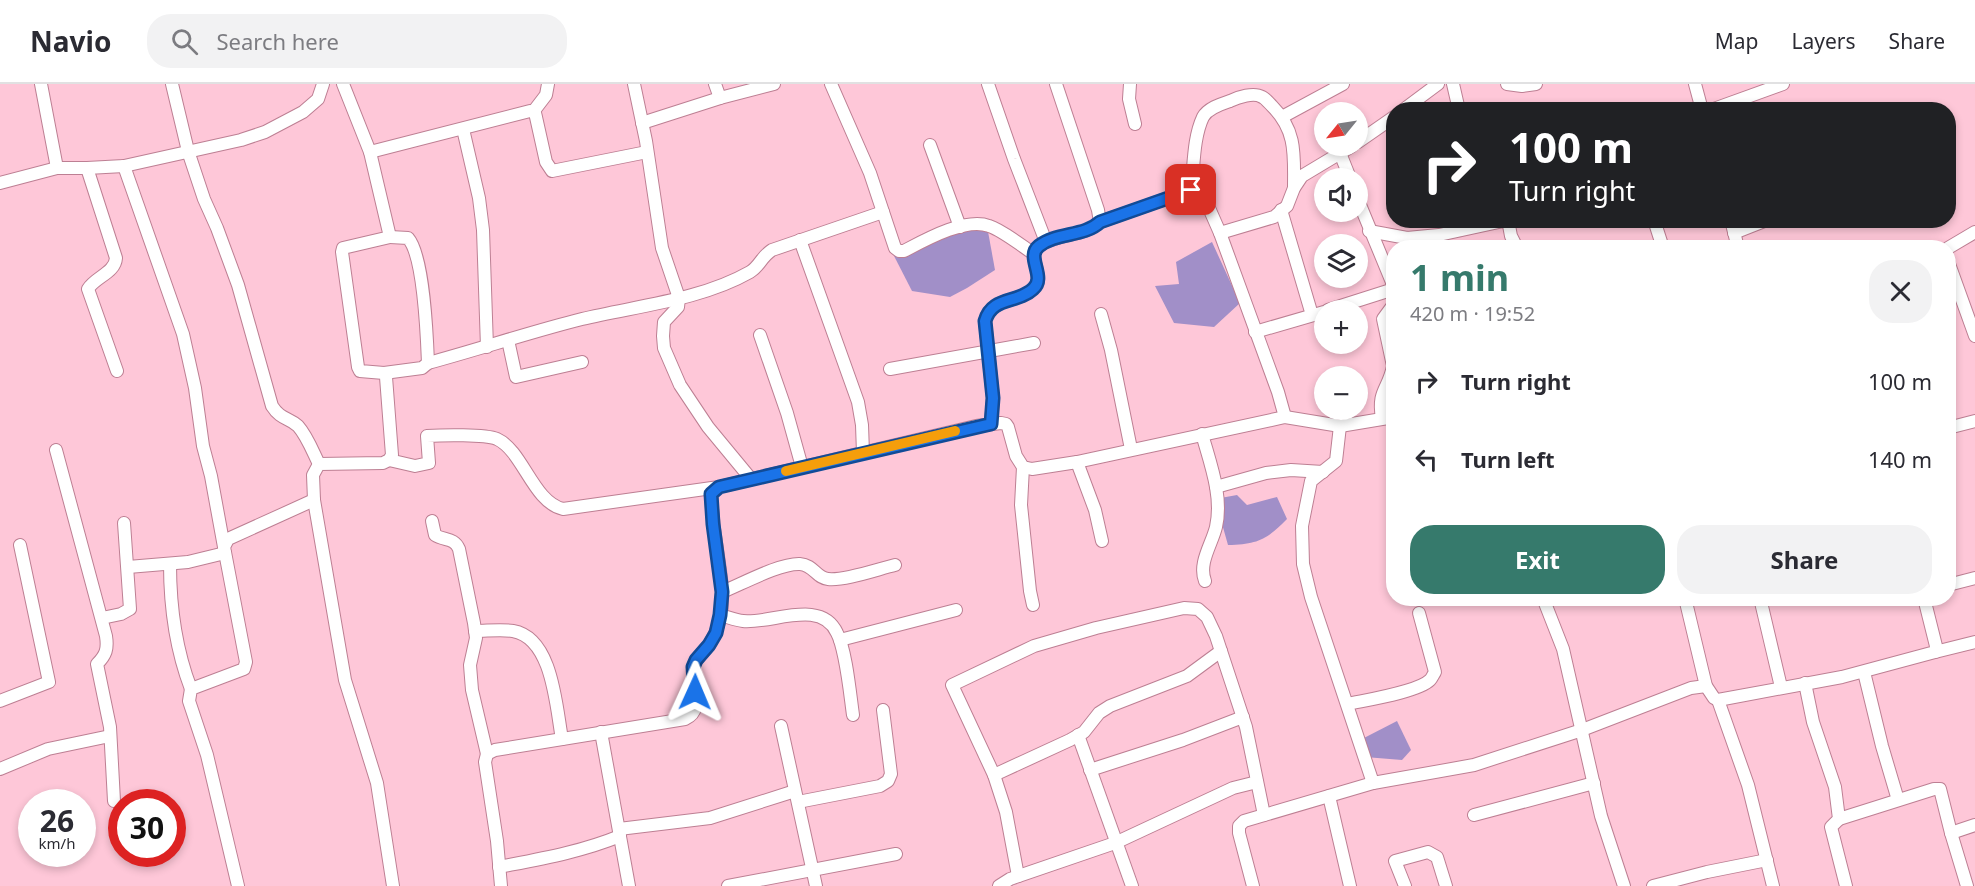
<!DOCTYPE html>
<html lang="en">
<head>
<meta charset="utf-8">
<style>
	:root { --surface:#fff; --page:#f2f2f3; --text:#2b2b33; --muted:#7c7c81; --line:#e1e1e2; --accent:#367a6c }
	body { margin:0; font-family:"Noto Sans",sans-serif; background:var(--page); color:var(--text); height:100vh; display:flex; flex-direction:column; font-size:22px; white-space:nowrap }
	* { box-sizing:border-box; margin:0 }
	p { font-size:20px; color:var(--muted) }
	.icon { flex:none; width:33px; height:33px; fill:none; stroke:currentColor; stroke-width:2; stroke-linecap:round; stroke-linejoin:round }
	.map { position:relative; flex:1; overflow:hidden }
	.side { position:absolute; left:1386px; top:156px; width:570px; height:366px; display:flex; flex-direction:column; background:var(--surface); border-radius:24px; box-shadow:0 3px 9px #0003 }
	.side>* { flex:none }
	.hud { position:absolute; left:1386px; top:18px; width:570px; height:126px; border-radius:24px; box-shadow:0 3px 9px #0003; background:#202124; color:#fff; overflow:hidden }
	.needle { width:39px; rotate:240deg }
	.tools { position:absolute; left:1314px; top:18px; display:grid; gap:12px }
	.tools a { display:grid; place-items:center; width:54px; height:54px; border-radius:50%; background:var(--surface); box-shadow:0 3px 9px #0003; font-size:30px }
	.speed { position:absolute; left:18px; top:705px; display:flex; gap:12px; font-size:30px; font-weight:700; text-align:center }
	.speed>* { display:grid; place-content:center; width:78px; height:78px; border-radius:50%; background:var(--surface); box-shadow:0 3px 9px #0003; line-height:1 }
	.speed small { font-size:15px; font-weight:400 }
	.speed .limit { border:9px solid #d22; background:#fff; color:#111 }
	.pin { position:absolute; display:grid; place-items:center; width:51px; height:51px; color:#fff; margin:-26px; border-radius:12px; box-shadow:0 3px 9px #0006 }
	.me { position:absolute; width:66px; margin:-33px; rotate:1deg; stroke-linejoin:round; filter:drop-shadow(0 0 4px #0008) }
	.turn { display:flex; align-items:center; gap:21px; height:126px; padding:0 24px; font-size:27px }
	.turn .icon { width:78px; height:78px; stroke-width:2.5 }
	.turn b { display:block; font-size:42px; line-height:51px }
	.round { display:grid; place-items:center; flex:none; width:63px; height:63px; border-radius:24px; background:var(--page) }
	.overview { display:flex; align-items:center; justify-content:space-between; height:102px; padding:0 24px }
	h1 { font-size:36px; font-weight:700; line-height:45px; color:var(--accent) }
	.action { display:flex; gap:12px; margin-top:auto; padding:12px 24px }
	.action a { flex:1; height:69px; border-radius:24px; background:var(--accent); color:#fff; font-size:24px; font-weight:700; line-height:69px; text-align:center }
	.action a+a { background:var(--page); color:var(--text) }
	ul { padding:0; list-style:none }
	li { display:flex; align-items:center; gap:18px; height:78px; padding:0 24px }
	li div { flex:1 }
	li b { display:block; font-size:22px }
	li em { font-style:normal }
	header { display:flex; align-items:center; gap:36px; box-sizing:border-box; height:84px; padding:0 30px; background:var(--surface); border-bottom:2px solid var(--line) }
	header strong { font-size:28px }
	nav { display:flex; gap:33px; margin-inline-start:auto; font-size:21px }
	.search { width:420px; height:54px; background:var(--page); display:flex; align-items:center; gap:15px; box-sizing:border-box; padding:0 21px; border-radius:24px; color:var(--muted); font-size:22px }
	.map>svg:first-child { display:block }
	.water { fill:#a18fc8 }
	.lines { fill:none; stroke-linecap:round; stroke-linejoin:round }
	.minor-casing { stroke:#bd7f93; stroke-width:14 }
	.minor { stroke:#fff; stroke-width:12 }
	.route-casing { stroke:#114b97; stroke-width:15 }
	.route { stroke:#1a73e8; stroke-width:10 }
	.slow { stroke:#f59e0b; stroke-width:10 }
</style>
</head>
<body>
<header>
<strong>Navio</strong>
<div class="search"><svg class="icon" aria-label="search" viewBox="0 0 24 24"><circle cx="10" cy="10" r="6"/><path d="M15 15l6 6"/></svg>Search here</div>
<nav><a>Map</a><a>Layers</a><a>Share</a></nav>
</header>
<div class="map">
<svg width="1975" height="802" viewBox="0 0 1975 802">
	<rect width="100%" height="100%" fill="#fec7d8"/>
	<!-- water -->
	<g class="water">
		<path d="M950,142H987L995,186L967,204L950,213L912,207L892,168Z"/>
		<path d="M1212,158L1240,219L1214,243L1174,239L1155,202L1179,200L1176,178Z"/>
		<path d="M1237,411L1247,421L1277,413L1287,435C1266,456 1258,460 1228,461L1215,415Z"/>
		<path d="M1397,637L1411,666L1402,676L1365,673L1364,654Z"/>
	</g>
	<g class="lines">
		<defs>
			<g id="minor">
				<path d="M41,0L57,84"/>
				<path d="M172,0L188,67L204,115L217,144L238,201L272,322C281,336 288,333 298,342C307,352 313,368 319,380"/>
				<path d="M343,0L370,68L390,153L343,164L342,168L358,283L360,287L384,289L386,293L392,371L389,376L383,379L319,380L313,391L314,416L345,596L377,699L393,802"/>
				<path d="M634,0L646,57L662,164L679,214L678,223L664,238L663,252L664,264L680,301L708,343L751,395"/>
				<path d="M715,0L720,14"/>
				<path d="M831,0L870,89L895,164L899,167H904C925,156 966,133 989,142C1002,146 1022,162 1034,170"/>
				<path d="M988,0L1014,75L1046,158"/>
				<path d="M1130,0L1129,15L1135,40"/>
				<path d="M1453,0L1459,26"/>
				<path d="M1507,0L1522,2L1536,0"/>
				<path d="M1695,0L1702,26"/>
				<path d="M1403,26L1438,0"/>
				<path d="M1711,26L1783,0"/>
				<path d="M533,28L546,11L548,0"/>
				<path d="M1282,33L1343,0"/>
				<path d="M642,39L720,14L774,0"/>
				<path d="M463,45L479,114L483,146L487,263"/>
				<path d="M1358,58L1394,33"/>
				<path d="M930,61L960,143"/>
				<path d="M370,68L530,27L535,29L536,33L546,78L552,87L647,68"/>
				<path d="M1340,69L1350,94"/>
				<path d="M124,82L183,250L195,304L203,362L211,392L224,463"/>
				<path d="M87,84L116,174C115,189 95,193 88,205L117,287"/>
				<path d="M0,99L57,84H87L124,82L241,56L265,48L303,28L318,15L323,0"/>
				<path d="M1191,106C1194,83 1193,54 1203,33C1208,24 1221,20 1230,17C1238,13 1254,8 1262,13C1265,14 1269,19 1272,22C1297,47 1294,71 1294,104"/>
				<path d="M1358,116L1394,203"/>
				<path d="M1281,126L1312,231"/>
				<path d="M1654,136L1663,164"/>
				<path d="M1731,136L1738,164"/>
				<path d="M1100,138L1191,106L1196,105L1202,108L1220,149L1278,308L1285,333"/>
				<path d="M1369,147L1407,154L1439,151L1508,136L1511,152L1517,164"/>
				<path d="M1220,149L1274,133L1287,122L1294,104L1302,92L1352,62"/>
				<path d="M1734,149L1767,136"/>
				<path d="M800,156L858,318L862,341L863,369"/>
				<path d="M1948,164L1975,148"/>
				<path d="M1948,177L1975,252"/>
				<path d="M1328,226L1394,205"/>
				<path d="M1101,230L1111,266L1131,365"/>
				<path d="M1255,248L1324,228"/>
				<path d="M760,251L787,329L802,383"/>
				<path d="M508,256L516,293L582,278"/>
				<path d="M428,279C480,265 530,248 582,235C636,222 701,216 750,188C760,182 761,173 772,166L883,128"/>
				<path d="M890,285L1034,259"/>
				<path d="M384,289L422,284L428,279C427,253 424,172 408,154L390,153"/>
				<path d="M1382,334C1377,306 1389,305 1393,282L1383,235L1394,220"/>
				<path d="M991,340L993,314L985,237C992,212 1017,220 1033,205C1047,193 1025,172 1039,162C1057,149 1084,153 1100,138L1098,126L1056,0"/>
				<path d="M1340,342L1336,377L1311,397L1302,442L1303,480L1311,513L1373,699"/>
				<path d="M1948,344L1975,337"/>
				<path d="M1202,350C1210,379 1223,412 1216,443C1212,460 1198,479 1205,497"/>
				<path d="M56,366L106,552C108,565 106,571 97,580L110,643L114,717"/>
				<path d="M389,376L415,382L429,379L427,352C442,351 485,350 497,355C523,367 533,418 563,425L719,403"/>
				<path d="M1077,378L1095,426L1102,457"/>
				<path d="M1023,383L1021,421L1030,507L1033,521"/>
				<path d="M1216,403L1266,389L1291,386L1323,388"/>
				<path d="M432,437L435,451C444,457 454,453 459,465L474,539L476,554L470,581L472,606L487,670"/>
				<path d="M170,480C170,522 176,566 191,605"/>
				<path d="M128,483L188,478L225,469"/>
				<path d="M1948,501L1975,494"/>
				<path d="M722,508C742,500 780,479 800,480C814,481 816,494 828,495C844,497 878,485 895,481"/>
				<path d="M1543,514L1563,565L1601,732L1624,802"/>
				<path d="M1685,514L1706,602L1714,614L1718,616L1842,593L1935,568L1936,562L1924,514"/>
				<path d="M1760,514L1781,603"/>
				<path d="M720,531C728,533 735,536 743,537C772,540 821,514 837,549C846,566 850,610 853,631"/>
				<path d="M102,534L121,530L130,525L124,439"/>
				<path d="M475,547C487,547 501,545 513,547C553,554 556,623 562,655"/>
				<path d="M840,556L956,526"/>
				<path d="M1935,568L1975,558"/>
				<path d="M1864,588L1882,662L1898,716"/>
				<path d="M1805,599L1813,638L1835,703L1839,735L1831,743L1846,802"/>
				<path d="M1718,616L1748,701L1773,802"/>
				<path d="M0,617L49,598L20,461"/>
				<path d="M1348,620C1366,616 1418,608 1430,596C1432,594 1433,591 1435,588L1419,529"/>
				<path d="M781,642L816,802"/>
				<path d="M601,648L629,802"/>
				<path d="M1078,651L1132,802"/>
				<path d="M0,685L48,665L110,652"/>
				<path d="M1090,686L1183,656L1243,633"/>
				<path d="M994,691L1070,656L1084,648L1099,629L1110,622L1187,592L1221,567"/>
				<path d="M1329,712L1350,802"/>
				<path d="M798,718L880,702L888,697L891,690L883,626"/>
				<path d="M1474,731L1594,699"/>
				<path d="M1839,735L1934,705H1940L1951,749L1967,802"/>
				<path d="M619,745L710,734L795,707"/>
				<path d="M1951,749L1975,741"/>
				<path d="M499,783C540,775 581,768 620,752"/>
				<path d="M1018,792L1006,728L994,691L952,601L1034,562L1096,544L1184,524L1198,525L1207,533L1216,552L1246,643L1264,731"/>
				<path d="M238,802L207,671L189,617L191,605L244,585L246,578L224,463L228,455L314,416"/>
				<path d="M501,802L497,757L485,678L487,670L495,666L685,635C705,626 691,604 693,586C694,574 704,569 710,559C715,551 718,543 720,534C725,511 720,488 717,465C714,447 712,429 711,410L719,403L976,342L1001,339L1006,340L1008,343L1016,372L1023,383L1032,385L1077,378L1285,333L1340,342L1394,333"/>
				<path d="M728,802L896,770"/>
				<path d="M999,802L1010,795L1115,759L1233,704L1257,698"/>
				<path d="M1253,802L1239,749V742L1244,737L1373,699L1474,681L1582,646L1691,604L1706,602"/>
				<path d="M1405,802L1395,777L1428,768L1437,773L1446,802"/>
				<path d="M1653,802L1707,788L1767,776"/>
			</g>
		</defs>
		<!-- minor casing -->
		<use href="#minor" class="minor-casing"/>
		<!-- minor -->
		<use href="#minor" class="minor"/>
	</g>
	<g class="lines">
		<defs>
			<path id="route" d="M695,608L693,583L696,576L709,561L716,549L720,531L722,508L713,440L711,410L719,403L991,340L993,314L985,237C992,212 1017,220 1033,205C1047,193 1025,173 1039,162C1057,148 1084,153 1100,138L1191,106"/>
		</defs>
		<!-- route casing -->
		<use href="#route" class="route-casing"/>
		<!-- route -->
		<use href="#route" class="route"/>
		<!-- slow -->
		<path class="slow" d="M786,387L955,347"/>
	</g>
</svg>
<div class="tools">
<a><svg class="needle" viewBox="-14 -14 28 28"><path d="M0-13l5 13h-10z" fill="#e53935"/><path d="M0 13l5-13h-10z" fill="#7c7c81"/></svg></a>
<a><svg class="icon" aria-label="sound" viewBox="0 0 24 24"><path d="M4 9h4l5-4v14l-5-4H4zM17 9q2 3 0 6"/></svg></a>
<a><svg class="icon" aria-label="layers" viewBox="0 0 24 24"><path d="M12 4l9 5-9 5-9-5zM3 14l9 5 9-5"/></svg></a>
<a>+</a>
<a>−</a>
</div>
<div class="speed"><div>26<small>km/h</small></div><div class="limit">30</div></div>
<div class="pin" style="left:1191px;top:106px;background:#d93025"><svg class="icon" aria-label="arrive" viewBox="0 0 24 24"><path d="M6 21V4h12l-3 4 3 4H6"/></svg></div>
<svg class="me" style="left:695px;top:608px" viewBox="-20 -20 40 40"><path d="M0-17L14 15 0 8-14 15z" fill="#1a73e8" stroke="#fff" stroke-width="4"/></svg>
<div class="hud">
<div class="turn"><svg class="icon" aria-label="right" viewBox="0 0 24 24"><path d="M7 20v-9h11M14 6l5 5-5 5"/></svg><div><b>100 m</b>Turn right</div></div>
</div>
<section class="side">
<div class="overview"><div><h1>1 min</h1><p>420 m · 19:52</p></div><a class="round"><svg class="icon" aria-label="close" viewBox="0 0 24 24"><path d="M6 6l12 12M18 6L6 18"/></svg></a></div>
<ul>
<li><svg class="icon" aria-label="right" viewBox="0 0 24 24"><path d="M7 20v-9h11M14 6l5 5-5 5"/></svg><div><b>Turn right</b></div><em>100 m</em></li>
<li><svg class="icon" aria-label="left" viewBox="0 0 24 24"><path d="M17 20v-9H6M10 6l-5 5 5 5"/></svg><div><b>Turn left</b></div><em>140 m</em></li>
</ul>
<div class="action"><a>Exit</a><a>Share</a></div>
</section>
</div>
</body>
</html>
